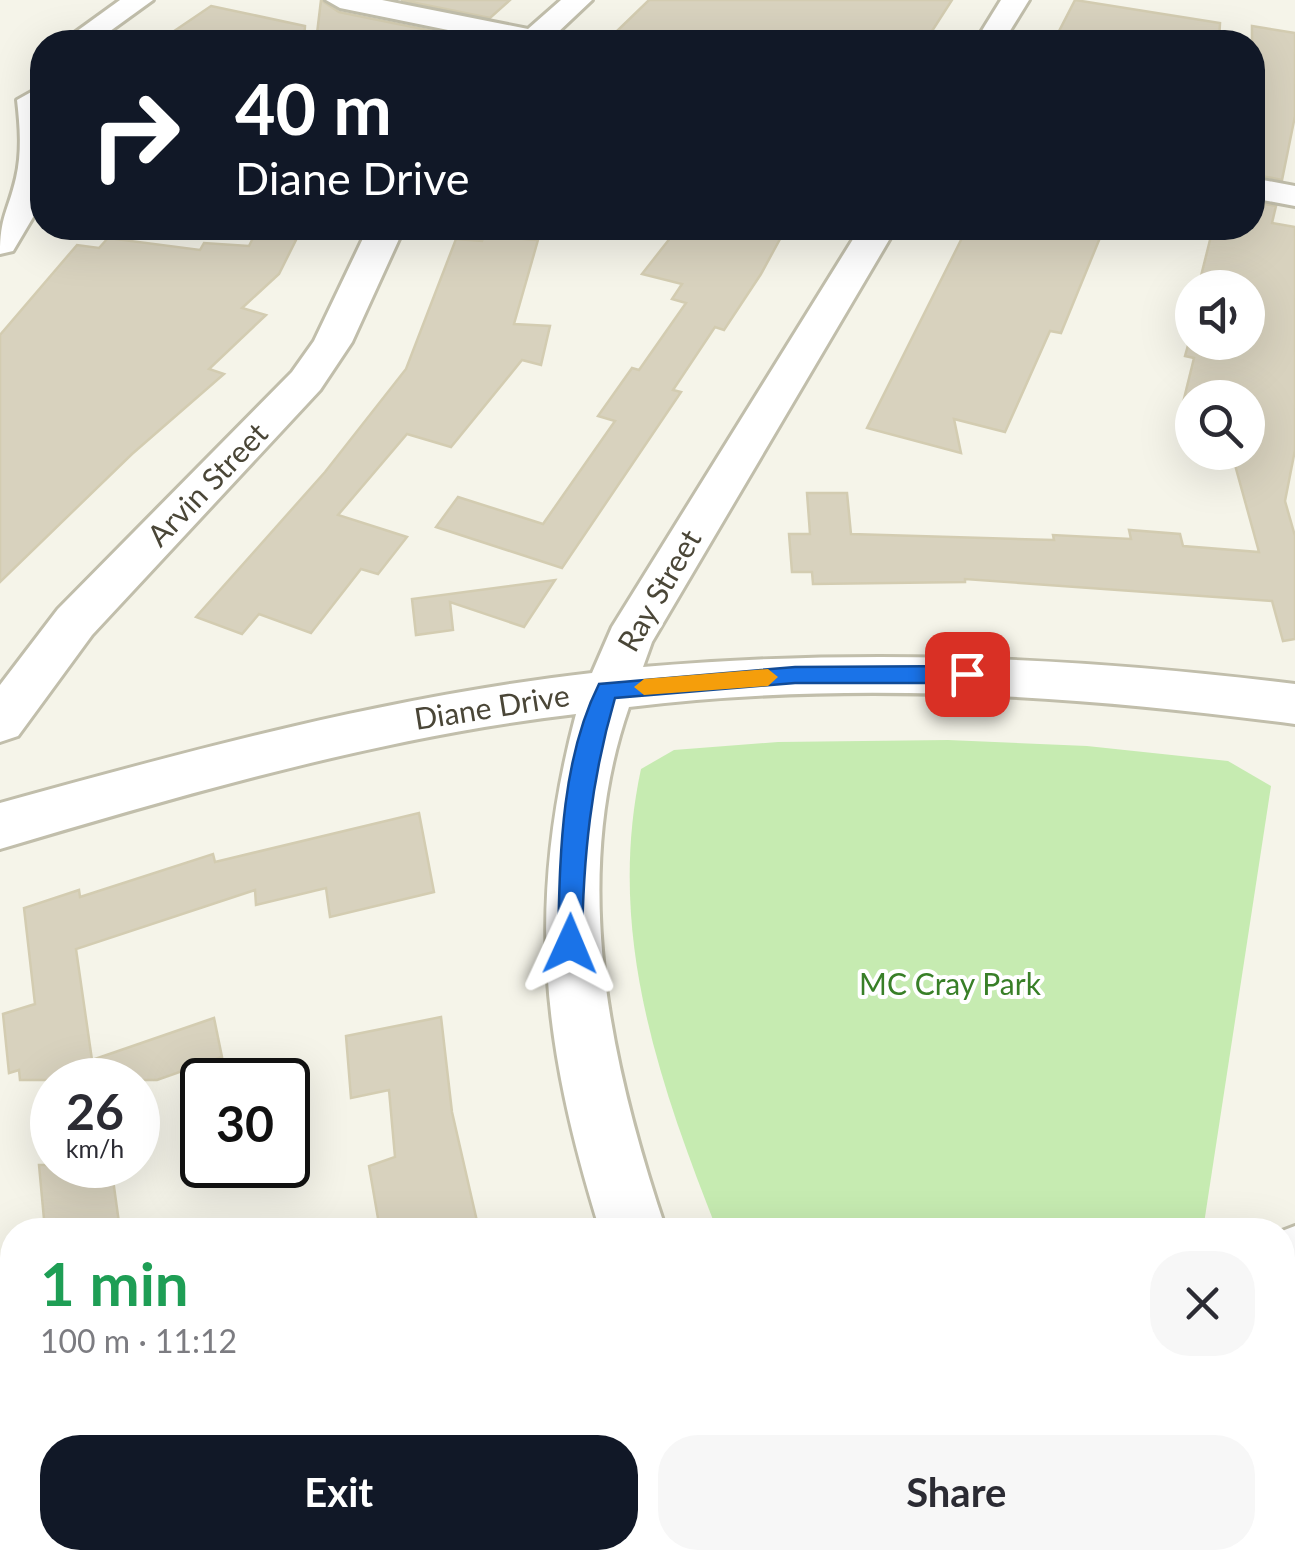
<!DOCTYPE html>
<html lang="en">
<head>
<meta charset="utf-8">
<style>
	:root { --surface:#fff; --page:#f7f7f7; --text:#2b2b33; --muted:#7c7c81; --accent:#111827 }
	body { margin:0; font-family:Lato,sans-serif; background:var(--page); color:var(--text); height:100vh; display:flex; flex-direction:column; font-size:38px; white-space:nowrap }
	* { box-sizing:border-box; margin:0 }
	p { font-size:32px; color:var(--muted) }
	.icon { flex:none; width:55px; height:55px; fill:none; stroke:currentColor; stroke-width:2; stroke-linecap:round; stroke-linejoin:round }
	.map { position:relative; flex:1; overflow:hidden }
	.drawer { position:absolute; left:0px; top:1218px; width:1295px; height:352px; display:flex; flex-direction:column; background:var(--surface); border-radius:40px 40px 0 0; box-shadow:0 10px 40px #0002 }
	.drawer>* { flex:none }
	.guide { position:absolute; left:30px; top:30px; width:1235px; height:210px; border-radius:40px; box-shadow:0 10px 40px #0002; background:#111827; color:#fff; overflow:hidden }
	.controls { position:absolute; left:1175px; top:270px; display:grid; gap:20px }
	.controls a { display:grid; place-items:center; width:90px; height:90px; border-radius:50%; background:var(--surface); box-shadow:0 10px 40px #0002; font-size:50px }
	.speed { position:absolute; left:30px; top:1058px; display:flex; gap:20px; font-size:50px; font-weight:700; text-align:center }
	.speed>* { display:grid; place-content:center; width:130px; height:130px; border-radius:50%; background:var(--surface); box-shadow:0 10px 40px #0002; line-height:1 }
	.speed small { font-size:25px; font-weight:400 }
	.speed .limit { border:5px solid #111; border-radius:15px; background:#fff; color:#111 }
	.pin { position:absolute; display:grid; place-items:center; width:85px; height:85px; color:#fff; margin:-42px; border-radius:20px; box-shadow:0 5px 15px #0006 }
	.me { position:absolute; width:110px; margin:-55px; rotate:1deg; stroke-linejoin:round; filter:drop-shadow(0 0 8px #0008) }
	.turn { display:flex; align-items:center; gap:35px; height:210px; padding:0 40px; font-size:45px }
	.turn .icon { width:130px; height:130px; stroke-width:2.5 }
	.turn b { display:block; font-size:70px; line-height:85px }
	.round { display:grid; place-items:center; flex:none; width:105px; height:105px; border-radius:40px; background:var(--page) }
	.summary { display:flex; align-items:center; justify-content:space-between; height:170px; padding:0 40px }
	h1 { font-size:60px; font-weight:700; line-height:75px; color:#1e9e55 }
	.action { display:flex; gap:20px; margin-top:auto; padding:20px 40px }
	.action a { flex:1; height:115px; border-radius:40px; background:var(--accent); color:#fff; font-size:40px; font-weight:700; line-height:115px; text-align:center }
	.action a+a { background:var(--page); color:var(--text) }
	.map>svg:first-child { display:block }
	.green { fill:#c6ebb1 }
	.building { fill:#d8d2be; stroke:#d3ccb1; stroke-width:2.5 }
	.lines { fill:none; stroke-linecap:round; stroke-linejoin:round }
	.minor-casing { stroke:#c1beab; stroke-width:6 }
	.minor { fill:#fff; fill-rule:evenodd }
	.route { fill:#1a73e8; stroke:#114b97; stroke-width:2.5 }
	.slow { fill:#f59e0b }
	.labels { text-anchor:middle; stroke-width:8; stroke-linejoin:round; paint-order:stroke }
	.street-label { font-size:30px; fill:#4a4637; stroke:#fff }
	.park-label { font-size:30px; fill:#387f27; stroke:#fff }
</style>
</head>
<body>
<div class="map">
<svg width="1295" height="1568" viewBox="0 0 1295 1568">
	<rect width="100%" height="100%" fill="#f5f4e9"/>
	<!-- green -->
	<g class="green">
		<path d="M948,740L1087,746L1228,761L1271,786L1203,1230H717C658,1080 606,931 641,769L674,750L778,742Z"/>
		<path d="M847,1558H1152L1151,1568H852Z"/>
	</g>
	<!-- building -->
	<g class="building">
		<path d="M321,0L339,12L467,38L462,42H316Z"/>
		<path d="M401,0H510L490,18Z"/>
		<path d="M649,0H952L925,42H675L617,31Z"/>
		<path d="M1075,0L1220,23L1219,42H1100L1057,35Z"/>
		<path d="M211,6L305,26L304,42H158Z"/>
		<path d="M1252,26L1295,33V116L1282,180L1252,174Z"/>
		<path d="M1252,202L1276,206L1272,223L1295,227V450L1285,501L1295,536V639L1283,641L1272,601L965,579V582L813,584L812,572H792L789,534H810L807,493H847L851,534L1054,540L1053,535L1131,539L1129,530L1180,534L1183,546L1259,552L1235,465L1215,460L1217,452H1248V398H1192V419L1180,415L1194,358L1185,356L1192,331V342H1248V288H1198L1213,228H1252Z"/>
		<path d="M258,228H302L279,274L242,308L266,315L209,369L224,374L132,454L0,582V335L77,245L99,248L108,238L200,250L204,243L249,246Z"/>
		<path d="M678,228L732,234L736,228H786L761,274L724,330L715,327L673,390L681,392L562,568L436,527L458,497L543,524L615,421L598,416L632,368L639,370L686,303L672,299L682,284L642,274Z"/>
		<path d="M967,228H1104L1061,333L1050,331L1005,432L954,419L961,453L867,428Z"/>
		<path d="M484,236L538,240L514,324L550,326L541,365L522,360L451,447L407,434L338,515L407,537L378,574L361,569L311,633L259,614L242,634L196,617L325,472L406,369L456,239L482,241Z"/>
		<path d="M555,580L524,627L450,602L453,630L416,635L412,599Z"/>
		<path d="M419,813L434,892L330,917L326,888L256,905L255,890L76,949L92,1060L214,1018L222,1057L157,1080H20L19,1070L9,1073L3,1014L35,1004L24,908L79,890L80,897L213,854L215,862Z"/>
		<path d="M441,1017L452,1112L479,1230H380L369,1166L395,1157L389,1090L351,1098L346,1036Z"/>
		<path d="M39,1165H111L120,1230H45Z"/>
	</g>
	<g class="lines">
		<defs>
			<g id="minor">
				<path d="M120,0H153L95,42H62Z"/>
				<path d="M326,0H382L528,29L561,0H592L555,35L561,42H507L340,8Z"/>
				<path d="M1001,0H1029L1003,42H975Z"/>
				<path d="M33,91L42,93V202L13,251L0,254C0,216 8,212 16,178C22,153 20,126 17,100Z"/>
				<path d="M1252,178L1295,186V206L1252,198Z"/>
				<path d="M368,228H404L352,342L320,390L92,635L18,736L0,742V685L58,609L292,372L314,341Z"/>
				<path d="M860,228H896L652,642L643,667C862,648 1078,657 1295,684V724C1074,695 850,680 629,707C569,879 610,1064 666,1230H600C542,1044 526,904 576,714C379,737 190,793 0,849V803C195,749 390,696 592,673L612,627Z"/>
				<path d="M1295,1226V1393L1282,1398V1231Z"/>
				<path d="M1282,1529L1295,1552V1568H1219L1221,1558H1282Z"/>
				<path d="M712,1558H788L793,1568H715Z"/>
			</g>
		</defs>
		<!-- minor casing -->
		<use href="#minor" class="minor-casing"/>
		<!-- minor -->
		<use href="#minor" class="minor"/>
	</g>
	<!-- route -->
	<path class="route" d="M967,666L977,674L967,683H795L615,698C591,780 583,858 582,944L570,955L561,952L558,944C560,859 560,762 599,684L795,667Z"/>
	<!-- slow -->
	<path class="slow" d="M768,669L778,677L768,686L644,695L634,687L644,679Z"/>
	<g class="labels">
		<!-- street labels -->
		<g class="street-label">
			<text transform="translate(208 485) rotate(-46)" y="10">Arvin Street</text>
			<text transform="translate(660 591) rotate(-60)" y="10">Ray Street</text>
			<text transform="translate(492 708) rotate(-9)" y="10">Diane Drive</text>
		</g>
		<!-- park labels -->
		<g class="park-label">
			<text x="950" y="995">MC Cray Park</text>
		</g>
	</g>
</svg>
<div class="controls">
<a><svg class="icon" aria-label="sound" viewBox="0 0 24 24"><path d="M4 9h4l5-4v14l-5-4H4zM17 9q2 3 0 6"/></svg></a>
<a><svg class="icon" aria-label="search" viewBox="0 0 24 24"><circle cx="10" cy="10" r="6"/><path d="M15 15l6 6"/></svg></a>
</div>
<div class="speed"><div>26<small>km/h</small></div><div class="limit">30</div></div>
<div class="pin" style="left:967px;top:674px;background:#d93025"><svg class="icon" aria-label="arrive" viewBox="0 0 24 24"><path d="M6 21V4h12l-3 4 3 4H6"/></svg></div>
<svg class="me" style="left:570px;top:944px" viewBox="-20 -20 40 40"><path d="M0-17L14 15 0 8-14 15z" fill="#1a73e8" stroke="#fff" stroke-width="4"/></svg>
<div class="guide">
<div class="turn"><svg class="icon" aria-label="right" viewBox="0 0 24 24"><path d="M7 20v-9h11M14 6l5 5-5 5"/></svg><div><b>40 m</b>Diane Drive</div></div>
</div>
<section class="drawer">
<div class="summary"><div><h1>1 min</h1><p>100 m · 11:12</p></div><a class="round"><svg class="icon" aria-label="close" viewBox="0 0 24 24"><path d="M6 6l12 12M18 6L6 18"/></svg></a></div>
<div class="action"><a>Exit</a><a>Share</a></div>
</section>
</div>
</body>
</html>
